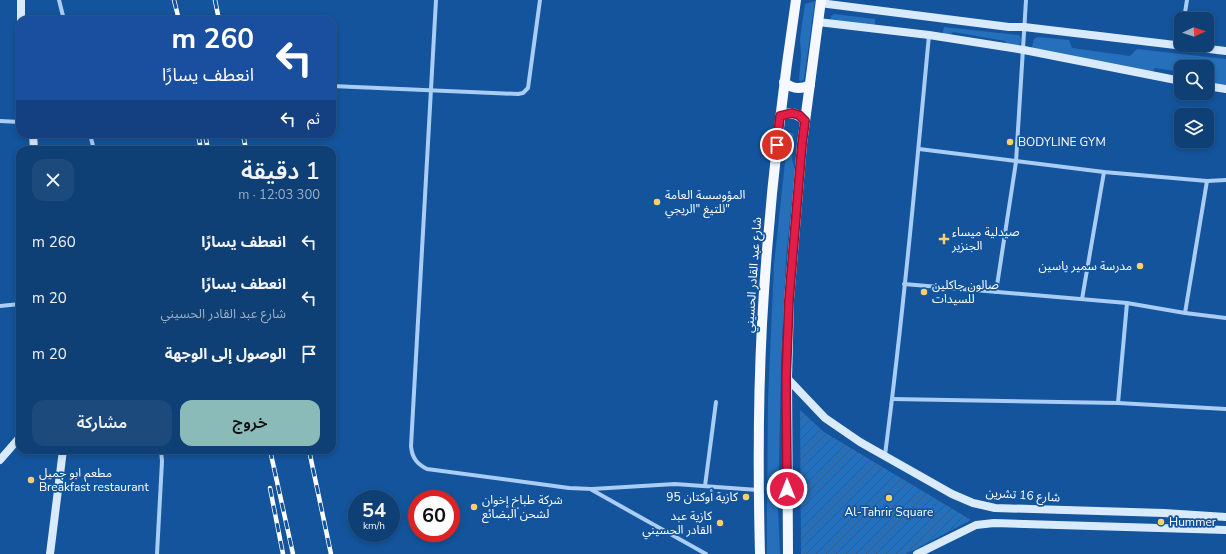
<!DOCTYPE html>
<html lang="ar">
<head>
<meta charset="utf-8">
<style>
	:root { --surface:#0e3f75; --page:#1c4a7d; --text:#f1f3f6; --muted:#9bafc5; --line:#2e5887; --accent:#8bbbb9 }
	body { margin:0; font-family:"Nunito Sans","Noto Sans Arabic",sans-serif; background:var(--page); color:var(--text); direction:rtl; height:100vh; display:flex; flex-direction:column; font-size:15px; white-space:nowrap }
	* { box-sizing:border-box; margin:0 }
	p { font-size:13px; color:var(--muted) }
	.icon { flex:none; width:22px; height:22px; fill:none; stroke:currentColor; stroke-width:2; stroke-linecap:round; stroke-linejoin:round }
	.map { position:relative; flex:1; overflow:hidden; direction:ltr }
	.sheet { position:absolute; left:16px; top:146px; width:320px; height:308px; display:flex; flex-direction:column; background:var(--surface); border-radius:12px; box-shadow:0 2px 6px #0003,0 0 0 1px var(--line); direction:rtl }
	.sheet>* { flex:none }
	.banner { position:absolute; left:16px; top:16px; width:320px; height:122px; border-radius:12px; box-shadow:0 2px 6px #0003,0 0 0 1px var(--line); direction:rtl; background:#1a4fa0; color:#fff; overflow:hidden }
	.needle { width:26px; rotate:87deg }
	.fabs { position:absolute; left:1174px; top:12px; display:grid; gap:8px }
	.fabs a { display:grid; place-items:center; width:40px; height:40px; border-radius:8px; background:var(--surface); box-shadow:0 2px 6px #0003,0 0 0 1px var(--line); font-size:20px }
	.speed { position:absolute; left:348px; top:490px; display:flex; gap:8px; font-size:20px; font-weight:700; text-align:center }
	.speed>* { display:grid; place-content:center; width:52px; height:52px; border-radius:50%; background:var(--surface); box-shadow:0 2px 6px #0003,0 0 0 1px var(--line); line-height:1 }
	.speed small { font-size:10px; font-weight:400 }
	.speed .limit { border:6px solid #d22; background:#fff; color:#111 }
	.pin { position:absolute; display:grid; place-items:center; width:34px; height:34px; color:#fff; margin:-17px; border:2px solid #fff; border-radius:50%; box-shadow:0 1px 4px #0007 }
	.me { position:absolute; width:44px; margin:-22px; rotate:0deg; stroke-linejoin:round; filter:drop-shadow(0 0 3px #0008) }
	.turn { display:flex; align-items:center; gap:14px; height:84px; padding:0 16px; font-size:18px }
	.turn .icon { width:52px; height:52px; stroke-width:2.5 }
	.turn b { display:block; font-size:28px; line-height:34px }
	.then { display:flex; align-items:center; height:38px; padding:0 16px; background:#0003; gap:8px; font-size:15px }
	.round { display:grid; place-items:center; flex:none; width:42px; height:42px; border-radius:12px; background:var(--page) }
	.head { display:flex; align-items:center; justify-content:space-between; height:68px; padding:0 16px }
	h1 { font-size:24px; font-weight:600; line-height:30px }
	.cta { display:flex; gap:8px; margin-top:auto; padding:8px 16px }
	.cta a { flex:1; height:46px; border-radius:12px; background:var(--accent); color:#111; font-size:16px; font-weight:600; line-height:46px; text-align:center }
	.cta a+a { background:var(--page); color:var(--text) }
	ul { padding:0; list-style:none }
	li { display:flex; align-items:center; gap:12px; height:56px; padding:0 16px }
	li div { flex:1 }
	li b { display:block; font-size:15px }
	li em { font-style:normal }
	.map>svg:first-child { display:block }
	.grass { fill:#266fba }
	.garden { fill:url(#garden-furrows) }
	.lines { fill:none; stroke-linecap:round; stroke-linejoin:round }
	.street { stroke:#a9cdf4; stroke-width:4 }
	.secondary { stroke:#d9eafd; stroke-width:8 }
	.primary { stroke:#f5f9ff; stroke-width:10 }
	.rail-casing { stroke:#fff; stroke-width:4.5 }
	.rail { stroke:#13549c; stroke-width:3; stroke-dasharray:9; stroke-linecap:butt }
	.route-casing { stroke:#92132f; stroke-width:10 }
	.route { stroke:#e11d48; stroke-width:7 }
	.poi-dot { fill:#ffcf6b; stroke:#13549c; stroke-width:1.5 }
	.labels { text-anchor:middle; stroke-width:3.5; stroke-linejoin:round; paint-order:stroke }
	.poi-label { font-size:12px; fill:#fff; stroke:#13549c; text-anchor:start }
	.street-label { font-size:12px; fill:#fff; stroke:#13549c }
</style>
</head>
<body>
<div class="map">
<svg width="1226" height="554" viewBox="0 0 1226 554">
	<defs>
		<pattern id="garden-furrows" width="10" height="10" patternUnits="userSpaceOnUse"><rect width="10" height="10" fill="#266fba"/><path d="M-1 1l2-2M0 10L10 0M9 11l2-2" fill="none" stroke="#3d5a78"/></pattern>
	</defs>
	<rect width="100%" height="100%" fill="#13549c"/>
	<!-- grass -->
	<g class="grass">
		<path d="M815,1L804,79L802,81H800L799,79L801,56L800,39L805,4Z"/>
		<path d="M834,14L875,19V26L834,21L831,19V16Z"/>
		<path d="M944,27L1019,35L1021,39L1020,44L1016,48H1008L1005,41L953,32L949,36L942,35Z"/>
		<path d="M1038,37L1069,40L1072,48L1130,56L1137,49L1226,59V87L1207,83V67H1181V72L1155,68L1151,74L1035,52L1032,47L1034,39Z"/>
		<path d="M790,132L794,134L792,159L795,170L786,258L781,366L778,508L780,554H767V512L768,399L774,265L788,134Z"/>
	</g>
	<!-- garden -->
	<path class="garden" d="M800,410L824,432L971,520L906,554H801Z"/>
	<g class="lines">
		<!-- street -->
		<g class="street">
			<path d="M59,0L64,20"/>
			<path d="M436,0L411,446C412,458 417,464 427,469L569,488L592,489L675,484L758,490"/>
			<path d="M1184,19L1187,0"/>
			<path d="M1180,46L1181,37"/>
			<path d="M332,86L518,94L523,93L528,88L540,0"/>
			<path d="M0,121L20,122"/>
			<path d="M90,134L94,150"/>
			<path d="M919,149L1104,172L1207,181L1226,180"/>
			<path d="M904,284L1127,303L1185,313L1226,318"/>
			<path d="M996,292L1016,162L1026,0"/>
			<path d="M1082,299L1104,172"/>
			<path d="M0,306L20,304"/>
			<path d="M1185,313L1207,181"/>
			<path d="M892,399L1118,403L1226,409"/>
			<path d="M1118,403L1127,303"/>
			<path d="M885,455C903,316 916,175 929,35"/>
			<path d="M705,486L716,402"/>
			<path d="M592,490L706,554"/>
			<path d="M157,554L162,461L161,450"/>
		</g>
		<!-- secondary -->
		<g class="secondary">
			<path d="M21,0V20"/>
			<path d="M820,3L1009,27H1024L1226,51"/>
			<path d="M818,22L929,35L1024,50L1181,81"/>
			<path d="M1207,86L1226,89"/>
			<path d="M33,134L34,150"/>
			<path d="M787,378L825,418L860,442L952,494L973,503L995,508L1164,513L1226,517"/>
			<path d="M0,460L20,437"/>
			<path d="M50,554L63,450"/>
			<path d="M917,554L976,525L994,523L1226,530"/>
		</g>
		<!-- primary -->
		<g class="primary">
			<path d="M784,82C792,89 800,90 810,85"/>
			<path d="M780,116C790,111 798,113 805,121"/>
			<path d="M760,554C758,477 758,401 762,324C768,216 780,107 796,0"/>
			<path d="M788,554L787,378L789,300L802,144L821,0"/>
		</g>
		<defs>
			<g id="rail">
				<path d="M174,0L179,20"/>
				<path d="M215,0L219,20"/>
				<path d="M198,134L201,150"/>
				<path d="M205,134L208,150"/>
				<path d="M243,134L246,150"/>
				<path d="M270,450L293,554"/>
				<path d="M309,450L331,554"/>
				<path d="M270,488L283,554"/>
			</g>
		</defs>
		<!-- rail casing -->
		<use href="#rail" class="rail-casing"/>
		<!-- rail -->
		<use href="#rail" class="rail"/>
	</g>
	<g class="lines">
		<defs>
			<path id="route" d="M777,145L780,116L792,113L799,115L805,121L802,144L789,300L786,378L787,489"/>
		</defs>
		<!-- route casing -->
		<use href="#route" class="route-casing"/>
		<!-- route -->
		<use href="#route" class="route"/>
	</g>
	<!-- markers -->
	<g class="poi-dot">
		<circle cx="1010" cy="142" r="4"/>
		<circle cx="657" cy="202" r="4"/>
		<path d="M942 233h4v4h4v4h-4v4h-4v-4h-4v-4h4z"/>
		<circle cx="1140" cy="266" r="4"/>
		<circle cx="924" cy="292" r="4"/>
		<circle cx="31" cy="480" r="4"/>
		<circle cx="746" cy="497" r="4"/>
		<circle cx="889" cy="498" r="4"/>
		<circle cx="474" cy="507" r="4"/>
		<circle cx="1161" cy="522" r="4"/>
		<circle cx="720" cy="523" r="4"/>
	</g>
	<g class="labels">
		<!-- poi labels -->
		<g class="poi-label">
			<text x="1018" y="146">BODYLINE GYM</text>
			<text x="665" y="199">المؤوسسة العامة<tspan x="665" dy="14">للتيغ "الريجي"</tspan></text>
			<text x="952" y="236">صيدلية ميساء<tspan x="952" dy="14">الجنزير</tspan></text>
			<text x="1132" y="270" text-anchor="end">مدرسة سمير ياسين</text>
			<text x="932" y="289">صالون جاكلين<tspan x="932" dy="14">للسيدات</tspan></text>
			<text x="39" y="477">مطعم ابو جميل<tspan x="39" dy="14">Breakfast restaurant</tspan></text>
			<text x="738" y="501" text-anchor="end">كازية أوكتان 95</text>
			<text x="482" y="504">شركة طباخ إخوان<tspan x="482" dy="14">لشحن البضائع</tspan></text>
			<text x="889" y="516" text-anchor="middle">Al-Tahrir Square</text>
			<text x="712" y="520" text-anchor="end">كازية عبد<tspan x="712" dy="14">القادر الحسيني</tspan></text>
			<text x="1169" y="526">Hummer</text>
		</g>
		<!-- street labels -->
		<g class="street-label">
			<text transform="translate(753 275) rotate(-86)" y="4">شارع عبد القادر الحسيني</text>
			<text transform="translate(1023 495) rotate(4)" y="4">شارع 16 تشرين</text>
		</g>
	</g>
</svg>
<div class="fabs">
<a><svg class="needle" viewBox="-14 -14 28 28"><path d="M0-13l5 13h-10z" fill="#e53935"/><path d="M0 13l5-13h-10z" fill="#9bafc5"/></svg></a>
<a><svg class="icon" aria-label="search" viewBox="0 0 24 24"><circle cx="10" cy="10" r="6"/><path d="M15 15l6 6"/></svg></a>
<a><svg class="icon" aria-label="layers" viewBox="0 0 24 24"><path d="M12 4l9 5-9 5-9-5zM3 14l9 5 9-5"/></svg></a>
</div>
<div class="speed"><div>54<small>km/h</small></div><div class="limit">60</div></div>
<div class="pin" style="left:777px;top:145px;background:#d93025"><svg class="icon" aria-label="arrive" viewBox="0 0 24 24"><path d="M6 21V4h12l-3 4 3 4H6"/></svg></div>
<svg class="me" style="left:787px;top:489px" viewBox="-20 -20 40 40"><circle r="17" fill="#e11d48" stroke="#fff" stroke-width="3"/><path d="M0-11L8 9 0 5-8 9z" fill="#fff"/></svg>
<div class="banner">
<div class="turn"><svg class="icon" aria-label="left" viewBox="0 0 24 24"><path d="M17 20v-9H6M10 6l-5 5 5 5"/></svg><div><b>260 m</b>انعطف يسارًا</div></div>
<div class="then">ثم<svg class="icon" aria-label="left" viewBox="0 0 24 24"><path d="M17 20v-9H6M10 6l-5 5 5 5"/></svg></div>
</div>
<section class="sheet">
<div class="head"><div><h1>1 دقيقة</h1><p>300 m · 12:03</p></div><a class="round"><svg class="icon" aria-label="close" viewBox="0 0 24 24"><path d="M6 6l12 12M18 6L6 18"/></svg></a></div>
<ul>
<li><svg class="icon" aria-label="left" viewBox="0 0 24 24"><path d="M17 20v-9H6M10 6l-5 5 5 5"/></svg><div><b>انعطف يسارًا</b></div><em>260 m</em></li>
<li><svg class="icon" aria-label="left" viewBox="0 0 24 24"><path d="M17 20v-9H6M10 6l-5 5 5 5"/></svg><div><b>انعطف يسارًا</b><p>شارع عبد القادر الحسيني</p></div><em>20 m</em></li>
<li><svg class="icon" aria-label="arrive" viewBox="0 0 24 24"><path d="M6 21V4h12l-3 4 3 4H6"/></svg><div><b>الوصول إلى الوجهة</b></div><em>20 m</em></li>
</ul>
<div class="cta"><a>خروج</a><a>مشاركة</a></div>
</section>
</div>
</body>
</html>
